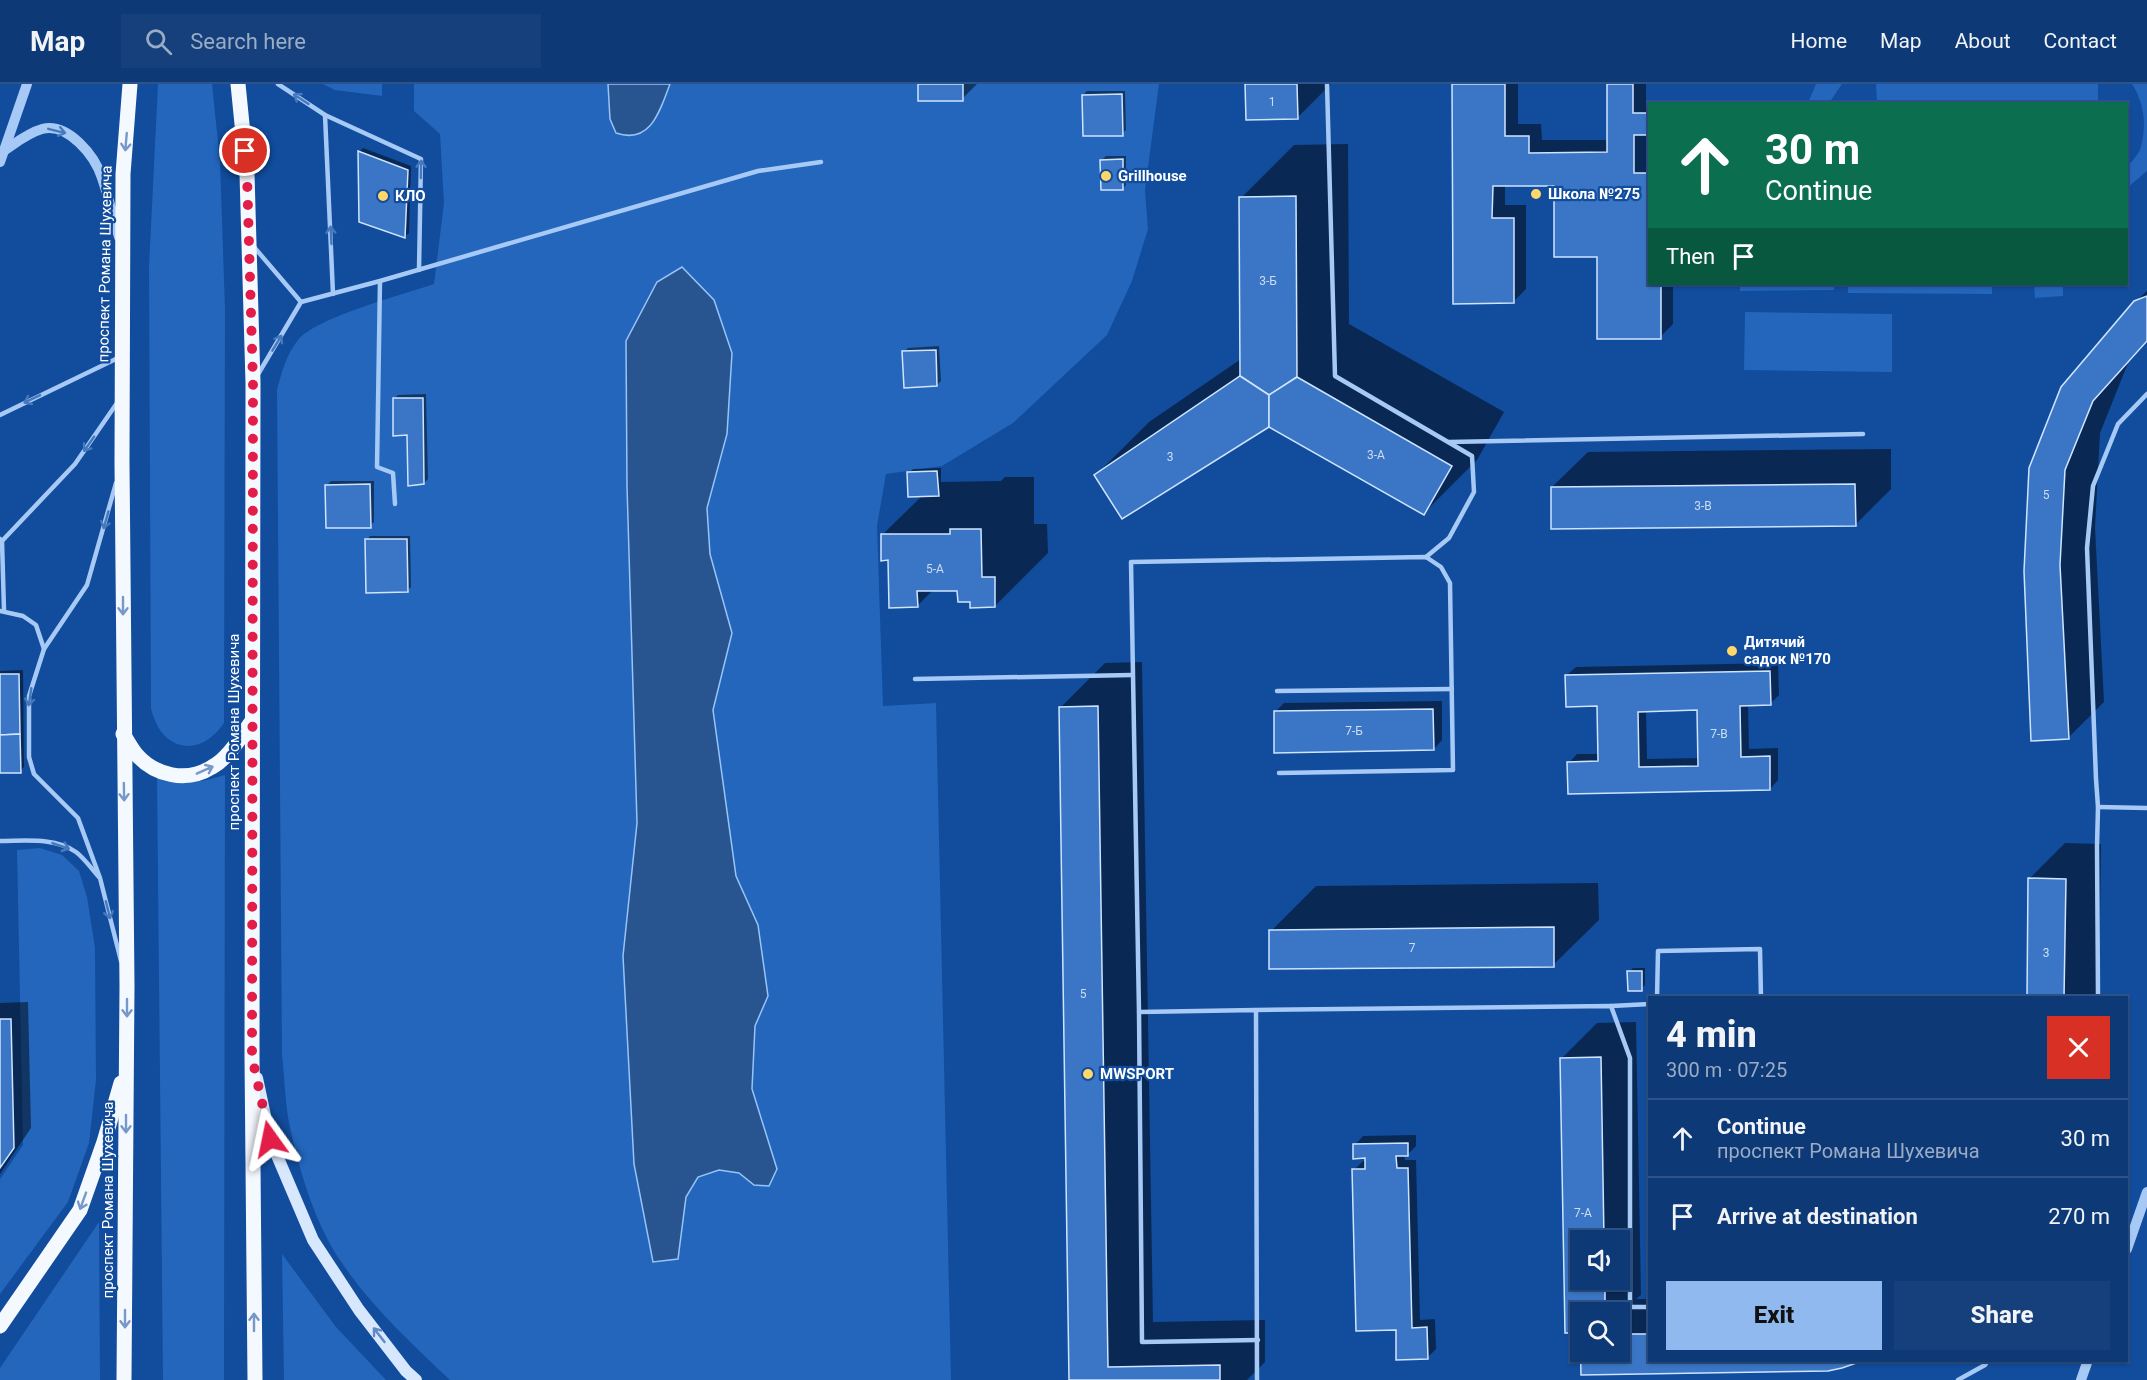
<!DOCTYPE html>
<html lang="en">
<head>
<meta charset="utf-8">
<style>
	:root { --surface:#0d3976; --page:#16407b; --text:#f1f3f6; --muted:#9aacc5; --line:#2d5388; --accent:#90b9f0 }
	body { margin:0; font-family:Roboto,sans-serif; background:var(--page); color:var(--text); height:100vh; display:flex; flex-direction:column; font-size:22px; white-space:nowrap }
	* { box-sizing:border-box; margin:0 }
	p { font-size:20px; color:var(--muted) }
	.icon { flex:none; width:33px; height:33px; fill:none; stroke:currentColor; stroke-width:2; stroke-linecap:round; stroke-linejoin:round }
	.map { position:relative; flex:1; overflow:hidden }
	.panel { position:absolute; left:1648px; top:912px; width:480px; height:366px; display:flex; flex-direction:column; background:var(--surface); border-radius:0px; box-shadow:0 2px 4px #0004,0 0 0 2px var(--line) }
	.panel>* { flex:none }
	.guide { position:absolute; left:1648px; top:18px; width:480px; height:183px; border-radius:0px; box-shadow:0 2px 4px #0004,0 0 0 2px var(--line); background:#0b6e4f; color:#fff; overflow:hidden }
	.controls { position:absolute; left:1570px; top:1146px; display:grid; gap:12px }
	.controls a { display:grid; place-items:center; width:60px; height:60px; border-radius:0px; background:var(--surface); box-shadow:0 2px 4px #0004,0 0 0 2px var(--line); font-size:30px }
	.pin { position:absolute; display:grid; place-items:center; width:51px; height:51px; color:#fff; margin:-26px; border:3px solid #fff; border-radius:50%; box-shadow:0 2px 6px #0007 }
	.me { position:absolute; width:66px; margin:-33px; rotate:348deg; stroke-linejoin:round; filter:drop-shadow(0 0 4px #0008) }
	.turn { display:flex; align-items:center; gap:21px; height:126px; padding:0 18px; font-size:27px }
	.turn .icon { width:78px; height:78px; stroke-width:2.5 }
	.turn b { display:block; font-size:42px; line-height:51px }
	.then { display:flex; align-items:center; height:57px; padding:0 18px; background:#0003; gap:12px; font-size:22px }
	.round { display:grid; place-items:center; flex:none; width:63px; height:63px; border-radius:0px; background:var(--page) }
	.summary { display:flex; align-items:center; justify-content:space-between; height:102px; padding:0 18px }
	h1 { font-size:36px; font-weight:800; line-height:45px }
	.cta { display:flex; gap:12px; margin-top:auto; padding:12px 18px }
	.cta a { flex:1; height:69px; border-radius:0px; background:var(--accent); color:#111; font-size:24px; font-weight:800; line-height:69px; text-align:center }
	.cta a+a { background:var(--page); color:var(--text) }
	ul { padding:0; list-style:none }
	li { display:flex; align-items:center; gap:18px; height:78px; padding:0 18px; border-top:2px solid var(--line) }
	li div { flex:1 }
	li b { display:block; font-size:22px }
	li em { font-style:normal }
	header { display:flex; align-items:center; gap:36px; box-sizing:border-box; height:84px; padding:0 30px; background:var(--surface); border-bottom:2px solid var(--line) }
	header strong { font-size:28px }
	nav { display:flex; gap:33px; margin-inline-start:auto; font-size:21px }
	.search { width:420px; height:54px; background:var(--page); display:flex; align-items:center; gap:15px; box-sizing:border-box; padding:0 21px; border-radius:0px; color:var(--muted); font-size:22px }
	.map>svg:first-child { display:block }
	.green { fill:#2366bc }
	.water { fill:#285490; stroke:#98c4f8; stroke-width:1.5 }
	.shadow { fill:#0007; fill-rule:evenodd }
	.building { fill:#3a76c5; stroke:#cfe4fe; stroke-width:1.5; fill-rule:evenodd }
	.lines { fill:none; stroke-linecap:round; stroke-linejoin:round }
	.service { stroke:#a6c9f5; stroke-width:4.5 }
	.tertiary { stroke:#a6c9f5; stroke-width:10 }
	.secondary { stroke:#d7e7fd; stroke-width:12 }
	.primary { stroke:#f4f8ff; stroke-width:15 }
	.oneway { stroke:#4578bc }
	.oneway2 { stroke:#7799c9 }
	.oneway3 { stroke:#608ac3 }
	.route { stroke:#e11d48; stroke-width:10; stroke-dasharray:0 18 }
	.poi-dot { fill:#ffd66a; stroke:#114c9d; stroke-width:2 }
	.labels { text-anchor:middle; stroke-width:4.5; stroke-linejoin:round; paint-order:stroke }
	.number-label { font-size:12px; fill:#ceddf0 }
	.poi-label { font-size:15px; font-weight:bold; fill:#fff; stroke:#114c9d; text-anchor:start }
	.street-label { font-size:15px; fill:#fff; stroke:#114c9d }
</style>
</head>
<body>
<header>
<strong>Map</strong>
<div class="search"><svg class="icon" aria-label="search" viewBox="0 0 24 24"><circle cx="10" cy="10" r="6"/><path d="M15 15l6 6"/></svg>Search here</div>
<nav><a>Home</a><a>Map</a><a>About</a><a>Contact</a></nav>
</header>
<div class="map">
<svg width="2147" height="1296" viewBox="0 0 2147 1296">
	<rect width="100%" height="100%" fill="#114c9d"/>
	<!-- green -->
	<g class="green">
		<path d="M158,0H212L220,77L225,225L224,639C210,660 185,672 164,651C157,644 154,634 151,625L149,183Z"/>
		<path d="M323,0H382V12L335,6Z"/>
		<path d="M414,0H1159L1145,106L1148,145L1132,197L1107,251L1013,339L942,382L886,390L877,442L883,622L936,619L951,1296H450C413,1261 370,1221 342,1179C316,1142 301,1092 291,1048C285,1024 285,997 282,971L277,306C282,287 286,271 298,256C315,234 404,210 434,200L444,119L440,50L414,27Z"/>
		<path d="M1816,0H1842L1829,19H1808Z"/>
		<path d="M1876,0H2098V19H1877Z"/>
		<path d="M2132,0H2147V87L2127,104C2127,99 2126,91 2127,85C2129,79 2137,73 2140,66C2147,44 2145,20 2132,0Z"/>
		<path d="M1740,200H1834V206L1740,207Z"/>
		<path d="M1848,200H1992V210L1848,209Z"/>
		<path d="M2034,200H2063V212L2035,214Z"/>
		<path d="M1745,228L1892,230V288L1744,286Z"/>
		<path d="M225,691L224,1296H163L157,693C182,701 200,699 225,691Z"/>
		<path d="M40,764L62,771L79,787L87,813L95,864L96,996L89,1059L68,1118L0,1210V1095L23,1061L17,766Z"/>
		<path d="M99,1138L100,1296H0V1284Z"/>
		<path d="M282,1170L336,1243L386,1296H284Z"/>
	</g>
	<!-- water -->
	<g class="water">
		<path d="M608,0H670C660,26 651,61 616,49L610,35Z"/>
		<path d="M682,183L714,216L732,269L727,350L707,424L710,470L732,549L713,626L736,792L758,841L768,912L755,942L752,1005L777,1085L769,1102L754,1101L739,1089L719,1086L698,1093L686,1113L678,1175L653,1178L634,1080L623,872L637,739L627,402L626,257L657,198Z"/>
	</g>
	<!-- shadow -->
	<g class="shadow">
		<path d="M920,0H977L962,15Z"/>
		<path d="M1247,0H1331L1297,34Z"/>
		<path d="M1454,0H1518V40H1541L1542,56H1608V0H1646V17H1664V20H1650V49H1646V77H1650V200H1673V240L1660,253L1598,172L1555,101H1505V121H1526V205L1513,218Z"/>
		<path d="M1087,7H1125L1126,46L1122,50L1083,11Z"/>
		<path d="M1348,60L1349,240L1504,328L1477,376L1424,429L1269,341L1096,391L1149,338L1241,275V114L1294,61Z"/>
		<path d="M363,64L411,82L409,149L405,152L361,137L359,68Z"/>
		<path d="M1106,72H1126V101L1123,105L1102,76Z"/>
		<path d="M2147,207V258L2128,279L2100,349L2095,444L2104,618L2068,654L2031,384L2135,218Z"/>
		<path d="M939,262L941,297L937,301L904,268L908,264Z"/>
		<path d="M426,310L428,395L424,399L409,350L394,315L398,311Z"/>
		<path d="M1891,365V405L1855,441L1552,403L1588,368Z"/>
		<path d="M941,384V398L1001,397L1005,393H1034V440H1047L1048,469L995,522L971,516L959,505H934L917,522L889,475L882,451L923,411L909,389L913,385Z"/>
		<path d="M331,397H374V438L370,442L327,401Z"/>
		<path d="M370,452H410L411,503L407,507L367,456Z"/>
		<path d="M1142,578L1153,1238L1265,1236V1278L1247,1296H1071L1060,624L1105,579Z"/>
		<path d="M1778,579L1779,611L1770,620H1748L1749,665L1778,664V696L1770,705L1569,679L1577,670H1599L1598,620L1567,591L1576,583ZM1699,625L1700,674L1647,675L1646,626Z"/>
		<path d="M23,586L24,683L20,687L0,688V587Z"/>
		<path d="M1442,617V656L1434,665L1275,628L1284,619Z"/>
		<path d="M2065,759L2101,760L2099,914H2028L2029,795Z"/>
		<path d="M1598,799L1599,836L1553,881L1271,847L1316,802Z"/>
		<path d="M1633,884H1645V901L1641,905L1629,888Z"/>
		<path d="M28,918L31,1044L0,1090V919Z"/>
		<path d="M1636,938L1641,1211L1636,1215H1650V1276L1583,1289L1582,1268H1620V1228H1581V1247L1561,975L1597,939ZM1581,1156H1620V1196H1581Z"/>
		<path d="M1416,1051V1062L1408,1070H1404L1405,1076H1416L1420,1236L1435,1235L1436,1265L1427,1274L1397,1244L1354,1086L1363,1077H1367L1366,1073L1355,1061L1363,1052Z"/>
	</g>
	<!-- building -->
	<g class="building">
		<rect x="918" y="0" width="45" height="17"/>
		<path d="M1245,0H1297L1298,35L1246,36Z"/>
		<path d="M1452,0H1505V52H1529V69L1607,68V0H1633V29H1650V51H1634V89H1650V200H1661V255H1597V173H1554V102H1493L1492,134H1514V219L1453,220Z"/>
		<path d="M1122,10L1123,52H1083L1082,11Z"/>
		<path d="M358,67L408,86L405,154L359,138Z"/>
		<path d="M1123,75V106H1101L1100,76Z"/>
		<path d="M1296,112L1297,293L1269,311L1240,292L1239,113Z"/>
		<path d="M2147,212V257L2093,317L2065,386L2060,481L2069,655L2031,657L2024,487L2029,384L2061,303L2134,217Z"/>
		<path d="M936,266L937,302L904,304L902,267Z"/>
		<path d="M1240,292L1269,311V343L1122,435L1094,391Z"/>
		<path d="M1297,293L1452,382L1424,431L1269,343V311Z"/>
		<path d="M393,314H423L424,400L408,402L407,351L393,352Z"/>
		<path d="M937,387L939,412L908,413L907,388Z"/>
		<path d="M370,400L371,444H326L325,401Z"/>
		<path d="M1855,400L1856,442L1551,445V403Z"/>
		<path d="M950,445H981L982,493H995V523L970,524V518H958L957,507H917L918,523L889,524L888,476L881,477V450H950Z"/>
		<path d="M365,455H407L408,508L366,509Z"/>
		<path d="M1770,587L1771,621L1740,622L1741,673L1770,672V706L1568,710L1567,678L1598,677L1597,622L1566,623L1565,591ZM1697,626L1698,682L1639,683L1638,628Z"/>
		<path d="M0,590H19L20,650L0,651Z"/>
		<path d="M1098,622L1108,1283L1220,1281V1296H1069L1059,623Z"/>
		<path d="M1433,625L1434,666L1274,669V627Z"/>
		<path d="M20,650L21,689H0V651Z"/>
		<path d="M2028,794L2066,795L2064,914H2027Z"/>
		<path d="M1554,843V883L1269,885V846Z"/>
		<path d="M1627,887H1642V907H1628Z"/>
		<path d="M0,935H11L14,1064L0,1084Z"/>
		<path d="M1601,973L1604,1156H1581V1196H1605V1228H1581V1249H1565L1560,974Z"/>
		<path d="M1408,1059V1072H1396L1397,1084H1408L1412,1244L1427,1243L1428,1275L1396,1276V1246L1356,1247L1352,1085H1365V1074L1353,1075V1060Z"/>
		<path d="M1620,1250H1650V1276H1865L1842,1284L1828,1287L1581,1291L1580,1251L1581,1268H1620Z"/>
	</g>
	<g class="lines">
		<!-- service -->
		<g class="service">
			<path d="M278,0L325,31L421,75L419,186"/>
			<path d="M1327,0L1335,292L1472,372L1474,408L1449,454L1426,473"/>
			<path d="M325,31L333,210"/>
			<path d="M254,163L301,218"/>
			<path d="M380,197L377,383L393,389L395,420"/>
			<path d="M257,292L301,218L380,197L758,87L821,78"/>
			<path d="M0,331L120,273"/>
			<path d="M1449,358L1863,350"/>
			<path d="M116,399L87,501L44,565L29,612V673L34,690L78,734L100,794L121,877"/>
			<path d="M0,455L2,457L4,526"/>
			<path d="M2,457L75,380L117,319"/>
			<path d="M0,527L23,532L36,541L44,565"/>
			<path d="M915,595L1132,591"/>
			<path d="M1277,607L1452,605"/>
			<path d="M2098,723L2147,724"/>
			<path d="M0,757C24,757 55,753 76,768C84,774 92,785 99,793"/>
			<path d="M1657,914L1658,867L1760,865L1761,914"/>
			<path d="M2098,914L2097,762L2098,723L2096,695L2087,464L2093,402L2118,340L2147,310"/>
			<path d="M1611,922L1650,920"/>
			<path d="M1256,926L1611,922L1630,974V1223H1650"/>
			<path d="M1139,928L1142,1258L1258,1256"/>
			<path d="M1257,1296L1256,926L1139,928L1131,478L1426,473L1441,483L1450,499L1453,686L1279,689"/>
			<path d="M1958,1296L1985,1281L1988,1276"/>
		</g>
		<!-- tertiary -->
		<g class="tertiary">
			<path d="M5,66C17,58 28,49 42,45C68,38 95,72 102,94C109,114 113,134 119,153"/>
			<path d="M0,78L27,0"/>
			<path d="M2127,1165L2147,1108"/>
			<path d="M2081,1296L2088,1276"/>
		</g>
		<!-- secondary -->
		<path class="secondary" d="M257,994L270,1055L313,1156L359,1226L406,1287L416,1296"/>
		<!-- primary -->
		<g class="primary">
			<path d="M238,0L247,90L253,299L252,973L255,1296"/>
			<path d="M123,650C127,656 131,664 136,670C155,692 187,699 212,683C229,674 241,652 252,637"/>
			<path d="M0,1242L80,1126L104,1058L121,999"/>
			<path d="M124,1296L127,902L122,379L123,90L130,0"/>
		</g>
	</g>
	<!-- one-way arrows -->
	<defs><path id="oneway-shaft" d="M-6 0H5M1.5-3L5.5 0L1.5 3" fill="none" stroke-width="1.6" stroke-linecap="round" stroke-linejoin="round" transform="scale(1.5)"/></defs>
	<g class="oneway">
		<use href="#oneway-shaft" transform="translate(301 15) rotate(-147)"/>
		<use href="#oneway-shaft" transform="translate(57 47) rotate(14)"/>
		<use href="#oneway-shaft" transform="translate(421 85) rotate(-89)"/>
		<use href="#oneway-shaft" transform="translate(331 151) rotate(-93)"/>
		<use href="#oneway-shaft" transform="translate(277 259) rotate(-59)"/>
		<use href="#oneway-shaft" transform="translate(32 315) rotate(154)"/>
		<use href="#oneway-shaft" transform="translate(89 360) rotate(125)"/>
		<use href="#oneway-shaft" transform="translate(106 436) rotate(106)"/>
		<use href="#oneway-shaft" transform="translate(30 613) rotate(99)"/>
		<use href="#oneway-shaft" transform="translate(61 762) rotate(19)"/>
		<use href="#oneway-shaft" transform="translate(108 826) rotate(76)"/>
	</g>
	<g class="oneway2">
		<use href="#oneway-shaft" transform="translate(126 58) rotate(95)"/>
		<use href="#oneway-shaft" transform="translate(123 522) rotate(90)"/>
		<use href="#oneway-shaft" transform="translate(205 686) rotate(-24)"/>
		<use href="#oneway-shaft" transform="translate(124 708) rotate(89)"/>
		<use href="#oneway-shaft" transform="translate(127 924) rotate(90)"/>
		<use href="#oneway-shaft" transform="translate(126 1040) rotate(90)"/>
		<use href="#oneway-shaft" transform="translate(83 1117) rotate(110)"/>
		<use href="#oneway-shaft" transform="translate(125 1235) rotate(90)"/>
		<use href="#oneway-shaft" transform="translate(254 1238) rotate(-90)"/>
	</g>
	<use class="oneway3" href="#oneway-shaft" transform="translate(379 1251) rotate(-128)"/>
	<g class="lines">
		<!-- route -->
		<path class="route" d="M245,67L247,90L253,299L252,973L270,1055"/>
	</g>
	<!-- markers -->
	<g class="poi-dot">
		<circle cx="1106" cy="92" r="6"/>
		<circle cx="1536" cy="110" r="6"/>
		<circle cx="383" cy="112" r="6"/>
		<circle cx="1732" cy="567" r="6"/>
		<circle cx="1088" cy="990" r="6"/>
	</g>
	<g class="labels">
		<!-- number labels -->
		<g class="number-label">
			<text x="1272" y="22">1</text>
			<text x="1268" y="201">3-Б</text>
			<text x="1376" y="375">3-А</text>
			<text x="1170" y="377">3</text>
			<text x="2046" y="415">5</text>
			<text x="1703" y="426">3-В</text>
			<text x="935" y="489">5-А</text>
			<text x="1354" y="651">7-Б</text>
			<text x="1719" y="654">7-В</text>
			<text x="1412" y="868">7</text>
			<text x="2046" y="873">3</text>
			<text x="1083" y="914">5</text>
			<text x="1583" y="1133">7-А</text>
		</g>
		<!-- poi labels -->
		<g class="poi-label">
			<text x="1118" y="97">Grillhouse</text>
			<text x="1548" y="115">Школа №275</text>
			<text x="395" y="117">КЛО</text>
			<text x="1744" y="563">Дитячий<tspan x="1744" dy="17">садок №170</tspan></text>
			<text x="1100" y="995">MWSPORT</text>
		</g>
		<!-- street labels -->
		<g class="street-label">
			<text transform="translate(105 180) rotate(-89)" y="5">проспект Романа Шухевича</text>
			<text transform="translate(234 648) rotate(-90)" y="5">проспект Романа Шухевича</text>
			<text transform="translate(108 1116) rotate(-90)" y="5">проспект Романа Шухевича</text>
		</g>
	</g>
</svg>
<div class="controls">
<a><svg class="icon" aria-label="sound" viewBox="0 0 24 24"><path d="M4 9h4l5-4v14l-5-4H4zM17 9q2 3 0 6"/></svg></a>
<a><svg class="icon" aria-label="search" viewBox="0 0 24 24"><circle cx="10" cy="10" r="6"/><path d="M15 15l6 6"/></svg></a>
</div>
<div class="pin" style="left:245px;top:67px;background:#d93025"><svg class="icon" aria-label="arrive" viewBox="0 0 24 24"><path d="M6 21V4h12l-3 4 3 4H6"/></svg></div>
<svg class="me" style="left:270px;top:1055px" viewBox="-20 -20 40 40"><path d="M0-17L14 15 0 8-14 15z" fill="#e11d48" stroke="#fff" stroke-width="4"/></svg>
<div class="guide">
<div class="turn"><svg class="icon" aria-label="ahead" viewBox="0 0 24 24"><path d="M12 20V5M6 11l6-6 6 6"/></svg><div><b>30 m</b>Continue</div></div>
<div class="then">Then<svg class="icon" aria-label="arrive" viewBox="0 0 24 24"><path d="M6 21V4h12l-3 4 3 4H6"/></svg></div>
</div>
<section class="panel">
<div class="summary"><div><h1>4 min</h1><p>300 m · 07:25</p></div><a class="round" style="background:#d93025;color:#fff"><svg class="icon" aria-label="close" viewBox="0 0 24 24"><path d="M6 6l12 12M18 6L6 18"/></svg></a></div>
<ul>
<li><svg class="icon" aria-label="ahead" viewBox="0 0 24 24"><path d="M12 20V5M6 11l6-6 6 6"/></svg><div><b>Continue</b><p>проспект Романа Шухевича</p></div><em>30 m</em></li>
<li><svg class="icon" aria-label="arrive" viewBox="0 0 24 24"><path d="M6 21V4h12l-3 4 3 4H6"/></svg><div><b>Arrive at destination</b></div><em>270 m</em></li>
</ul>
<div class="cta"><a>Exit</a><a>Share</a></div>
</section>
</div>
</body>
</html>
